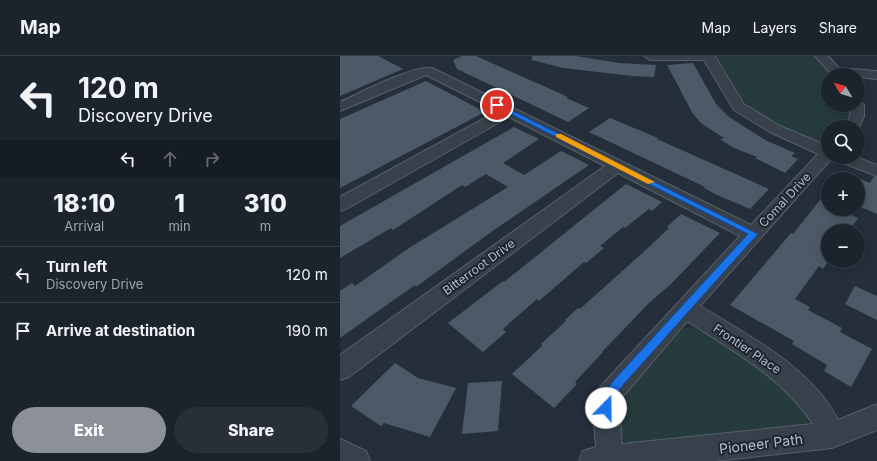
<!DOCTYPE html>
<html lang="en">
<head>
<meta charset="utf-8">
<style>
	:root { --surface:#1b232c; --page:#282f38; --text:#f1f3f6; --muted:#a0a4a9; --line:#394048; --accent:#8c9099 }
	body { margin:0; font-family:Inter,sans-serif; background:var(--page); color:var(--text); height:100vh; display:flex; flex-direction:column; font-size:15px; white-space:nowrap }
	* { box-sizing:border-box; margin:0 }
	p { font-size:13px; color:var(--muted) }
	.icon { flex:none; width:22px; height:22px; fill:none; stroke:currentColor; stroke-width:2; stroke-linecap:round; stroke-linejoin:round }
	.map { position:relative; flex:1; overflow:hidden }
	.panel { display:flex; flex-direction:column; background:var(--surface); width:340px }
	.panel>* { flex:none }
	.top-card { background:#1b232c; color:var(--text); overflow:hidden }
	.needle { width:26px; rotate:308deg }
	.tools { position:absolute; left:481px; top:12px; display:grid; gap:8px }
	.tools a { display:grid; place-items:center; width:44px; height:44px; border-radius:50%; background:var(--surface); box-shadow:0 2px 10px #0003,0 0 0 1px var(--line); font-size:20px }
	.pin { position:absolute; display:grid; place-items:center; width:34px; height:34px; color:#fff; margin:-17px; border:2px solid #fff; border-radius:50%; box-shadow:0 1px 4px #0007 }
	.me { position:absolute; width:44px; margin:-22px; rotate:22deg; stroke-linejoin:round; filter:drop-shadow(0 0 3px #0008) }
	.turn { display:flex; align-items:center; gap:14px; height:84px; padding:0 12px; font-size:18px }
	.turn .icon { width:52px; height:52px; stroke-width:2.5 }
	.turn b { display:block; font-size:28px; line-height:34px }
	.lanes { display:flex; align-items:center; height:38px; padding:0 12px; background:#0003; justify-content:center; gap:20px; direction:ltr }
	.lanes .off { opacity:.35 }
	.eta { display:flex; justify-content:space-evenly; align-items:center; height:68px; text-align:center }
	.eta b { font-size:24px; font-weight:800; line-height:28px }
	.action { display:flex; gap:8px; margin-top:auto; padding:8px 12px }
	.action a { flex:1; height:46px; border-radius:24px; background:var(--accent); color:#fff; font-size:16px; font-weight:800; line-height:46px; text-align:center }
	.action a+a { background:var(--page); color:var(--text) }
	ul { padding:0; list-style:none }
	li { display:flex; align-items:center; gap:12px; height:56px; padding:0 12px; border-top:1px solid var(--line) }
	li div { flex:1 }
	li b { display:block; font-size:15px }
	li em { font-style:normal }
	header { display:flex; align-items:center; gap:24px; box-sizing:border-box; height:56px; padding:0 20px; background:var(--surface); border-bottom:1px solid var(--line) }
	header strong { font-size:19px }
	nav { display:flex; gap:22px; margin-inline-start:auto; font-size:14px }
	main { display:flex; flex:1; min-height:0 }
	.map>svg:first-child { display:block }
	.green { fill:#263b3c }
	.building { fill:#4c5a67 }
	.lines { fill:none; stroke-linecap:round; stroke-linejoin:round }
	.minor-casing { stroke:#565f69; stroke-width:2 }
	.minor { fill:#38414b; fill-rule:evenodd }
	.route { fill:#1a73e8; stroke:#114b97 }
	.slow { fill:#f59e0b }
	.labels { text-anchor:middle; stroke-width:4; stroke-linejoin:round; paint-order:stroke }
	.street-label { font-size:12px; fill:#b3bcc7; stroke:#1d2630 }
	.near-street-label { font-size:14px; fill:#b3bcc7; stroke:#1d2630 }
</style>
</head>
<body>
<header>
<strong>Map</strong>
<nav><a>Map</a><a>Layers</a><a>Share</a></nav>
</header>
<main>
<section class="panel">
<div class="top-card">
<div class="turn"><svg class="icon" aria-label="left" viewBox="0 0 24 24"><path d="M17 20v-9H6M10 6l-5 5 5 5"/></svg><div><b>120 m</b>Discovery Drive</div></div>
<div class="lanes"><svg class="icon" aria-label="left" viewBox="0 0 24 24"><path d="M17 20v-9H6M10 6l-5 5 5 5"/></svg><svg class="icon off" aria-label="ahead" viewBox="0 0 24 24"><path d="M12 20V5M6 11l6-6 6 6"/></svg><svg class="icon off" aria-label="right" viewBox="0 0 24 24"><path d="M7 20v-9h11M14 6l5 5-5 5"/></svg></div>
</div>
<div class="eta">
<div><b>18:10</b><p>Arrival</p></div>
<div><b>1</b><p>min</p></div>
<div><b>310</b><p>m</p></div>
</div>
<ul>
<li><svg class="icon" aria-label="left" viewBox="0 0 24 24"><path d="M17 20v-9H6M10 6l-5 5 5 5"/></svg><div><b>Turn left</b><p>Discovery Drive</p></div><em>120 m</em></li>
<li><svg class="icon" aria-label="arrive" viewBox="0 0 24 24"><path d="M6 21V4h12l-3 4 3 4H6"/></svg><div><b>Arrive at destination</b></div><em>190 m</em></li>
</ul>
<div class="action"><a>Exit</a><a>Share</a></div>
</section>
<div class="map">
<svg width="537" height="405" viewBox="0 0 537 405">
	<rect width="100%" height="100%" fill="#242f3b"/>
	<!-- green -->
	<g class="green">
		<path d="M377,0H477L496,19H488V49H510L511,57L504,71H488V85L480,86L426,64L406,47Z"/>
		<path d="M343,272H357L402,299L440,328L466,359L468,364L466,376L293,390L284,385L278,360V349Z"/>
	</g>
	<!-- building -->
	<g class="building">
		<path d="M0,0H38L63,13L0,40Z"/>
		<path d="M122,0H136L228,41L226,42L249,52L228,66L117,13L113,4Z"/>
		<path d="M192,0H236L279,7L316,9L314,21L292,20L223,12L192,4Z"/>
		<path d="M353,7L376,48L389,61L425,84L455,97L451,100L458,103L445,117L415,102L417,101L394,92L380,83L384,82L361,67L353,58L327,9Z"/>
		<path d="M86,25L145,56L0,132V63Z"/>
		<path d="M270,62L318,82L317,83L429,133L410,153L375,138L364,132L365,131L249,76Z"/>
		<path d="M174,71L199,83L163,107L184,119L221,95L249,109L151,176L76,231L75,229L0,282V235L12,227L15,230L69,192L168,131L146,118L125,131L122,129L53,174L51,172L0,202V170Z"/>
		<path d="M534,120L537,121V158L518,150V122L530,127Z"/>
		<path d="M286,128L322,146L312,155L309,153L285,172L283,171L260,190L264,192L246,207L244,206L199,245L197,243L163,273L166,276L143,296L108,267L163,225L164,226Z"/>
		<path d="M488,134V153H498L518,162L509,175H488V206L483,213L479,210L455,243L470,251L468,254L502,272L500,276L532,293L511,331L484,315L487,309L452,288L454,285L390,249L451,177L453,178Z"/>
		<path d="M341,158L380,177L331,228L309,247L262,296H263L235,326L237,328L214,352L172,318L203,289L201,288L226,265L225,264L238,252L240,253L309,191L329,172L327,171Z"/>
		<path d="M515,230L537,240V264L505,248Z"/>
		<path d="M55,307L78,322L116,332L90,381L44,367L41,370L11,350Z"/>
		<path d="M162,325L158,375L122,378L128,327Z"/>
	</g>
	<g class="lines">
		<defs>
			<g id="minor">
				<path d="M304,0H375L404,48L440,70L488,90V101H516L537,109V120L495,104L493,101L360,250C409,280 471,311 498,364L537,348V374L492,392L375,405H239L243,395L256,391L253,352L260,331L400,180L278,117L9,321L0,324V299L265,110L169,61L6,153L0,155V141L158,55L86,19L0,55V46C18,38 75,8 92,12L411,169L478,98L430,76L394,54L364,4H310ZM347,265C392,294 443,322 473,368L282,388L279,352L281,343Z"/>
				<path d="M475,0H488L499,12L537,15V23L518,21V19H492Z"/>
				<path d="M518,45L524,49V60L518,74V71H505L510,60V49H518Z"/>
				<path d="M0,383L26,395L30,405H0Z"/>
			</g>
		</defs>
		<!-- minor casing -->
		<use href="#minor" class="minor-casing"/>
		<!-- minor -->
		<use href="#minor" class="minor"/>
	</g>
	<!-- route -->
	<path class="route" d="M155,48H159L418,178L282,330L275,341L270,356L266,358L262,356L260,352L265,336L275,323L408,178L155,50Z"/>
	<!-- slow -->
	<path class="slow" d="M216,78H221L315,126L308,128L216,81Z"/>
	<g class="labels">
		<!-- street labels -->
		<g class="street-label">
			<text transform="translate(445 144) rotate(-47)" y="4">Comal Drive</text>
			<text transform="translate(139 211) rotate(-36)" y="4">Bitterroot Drive</text>
			<text transform="translate(407 293) rotate(34)" y="4">Frontier Place</text>
		</g>
		<!-- near-street labels -->
		<g class="near-street-label">
			<text transform="translate(421 388) rotate(-7)" y="5">Pioneer Path</text>
		</g>
	</g>
</svg>
<div class="tools">
<a><svg class="needle" viewBox="-14 -14 28 28"><path d="M0-13l5 13h-10z" fill="#e53935"/><path d="M0 13l5-13h-10z" fill="#a0a4a9"/></svg></a>
<a><svg class="icon" aria-label="search" viewBox="0 0 24 24"><circle cx="10" cy="10" r="6"/><path d="M15 15l6 6"/></svg></a>
<a>+</a>
<a>−</a>
</div>
<div class="pin" style="left:157px;top:49px;background:#d93025"><svg class="icon" aria-label="arrive" viewBox="0 0 24 24"><path d="M6 21V4h12l-3 4 3 4H6"/></svg></div>
<svg class="me" style="left:266px;top:352px" viewBox="-20 -20 40 40"><circle r="19" fill="#fff"/><path d="M0-13L10 11 0 6-10 11z" fill="#1a73e8"/></svg>
</div>
</main>
</body>
</html>
